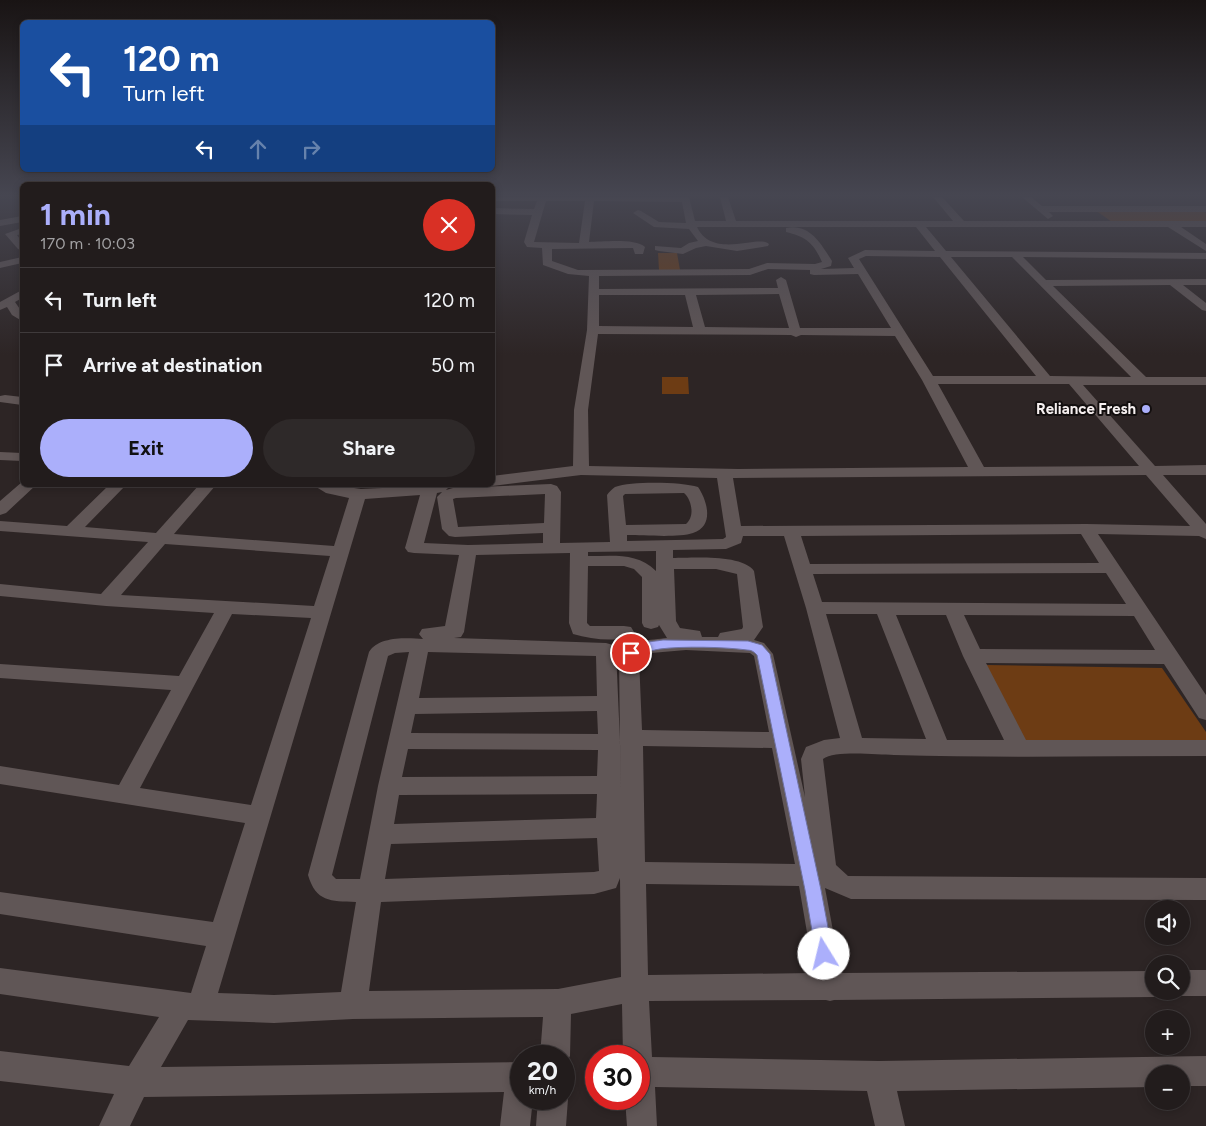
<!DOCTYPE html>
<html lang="en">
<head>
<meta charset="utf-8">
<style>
	:root { --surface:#221c1c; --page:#2e2929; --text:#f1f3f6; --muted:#a2a1a3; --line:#3f3a3b; --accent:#abaffb }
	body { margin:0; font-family:Figtree,sans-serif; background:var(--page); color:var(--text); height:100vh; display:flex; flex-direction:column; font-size:19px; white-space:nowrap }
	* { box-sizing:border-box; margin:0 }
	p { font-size:16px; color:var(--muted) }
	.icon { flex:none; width:28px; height:28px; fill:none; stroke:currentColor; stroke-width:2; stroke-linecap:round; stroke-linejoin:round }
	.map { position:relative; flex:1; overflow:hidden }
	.panel { position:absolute; left:20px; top:182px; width:475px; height:305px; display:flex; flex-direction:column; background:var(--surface); border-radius:8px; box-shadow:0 2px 8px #0003,0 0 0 1px var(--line) }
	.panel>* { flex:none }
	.hud { position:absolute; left:20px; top:20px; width:475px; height:152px; border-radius:8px; box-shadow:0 2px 8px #0003,0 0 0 1px var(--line); background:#1a4fa0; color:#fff; overflow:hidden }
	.fabs { position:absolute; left:1145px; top:900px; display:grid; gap:10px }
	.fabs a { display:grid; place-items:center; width:45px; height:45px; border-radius:50%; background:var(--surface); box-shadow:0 2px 8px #0003,0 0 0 1px var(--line); font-size:25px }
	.speed { position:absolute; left:510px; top:1045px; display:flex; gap:10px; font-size:25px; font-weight:700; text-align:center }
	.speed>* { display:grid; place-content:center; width:65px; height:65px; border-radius:50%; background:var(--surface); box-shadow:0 2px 8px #0003,0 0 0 1px var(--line); line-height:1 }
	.speed small { font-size:12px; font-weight:400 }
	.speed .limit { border:8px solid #d22; background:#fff; color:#111 }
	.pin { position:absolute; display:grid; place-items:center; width:42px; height:42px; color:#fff; margin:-21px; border:2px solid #fff; border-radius:50%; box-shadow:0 1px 5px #0007 }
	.me { position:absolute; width:55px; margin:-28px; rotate:351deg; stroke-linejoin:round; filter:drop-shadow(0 0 4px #0008) }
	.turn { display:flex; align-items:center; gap:18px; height:105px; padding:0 20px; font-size:22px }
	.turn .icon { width:65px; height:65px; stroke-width:2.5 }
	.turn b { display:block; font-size:35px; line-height:42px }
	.lanes { display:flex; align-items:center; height:48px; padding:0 20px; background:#0003; justify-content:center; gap:25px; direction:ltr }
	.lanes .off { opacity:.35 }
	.round { display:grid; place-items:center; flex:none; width:52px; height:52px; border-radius:26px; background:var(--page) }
	.headline { display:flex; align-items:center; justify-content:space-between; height:85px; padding:0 20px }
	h1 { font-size:30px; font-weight:700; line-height:38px; color:var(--accent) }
	.primary-button { display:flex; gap:10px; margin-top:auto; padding:10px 20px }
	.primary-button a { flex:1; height:58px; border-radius:30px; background:var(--accent); color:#111; font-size:20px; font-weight:700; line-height:58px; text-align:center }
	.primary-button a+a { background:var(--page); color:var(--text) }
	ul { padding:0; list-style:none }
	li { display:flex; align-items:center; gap:15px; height:65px; padding:0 20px; border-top:1px solid var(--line) }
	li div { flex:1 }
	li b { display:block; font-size:19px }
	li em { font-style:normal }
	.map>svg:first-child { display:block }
	.green { fill:#6d3c14 }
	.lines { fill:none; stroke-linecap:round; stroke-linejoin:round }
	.minor { fill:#605656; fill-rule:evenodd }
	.route { fill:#abaffb; stroke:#6f72a3 }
	.poi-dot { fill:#abaffb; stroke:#130f0f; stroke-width:2 }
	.labels { text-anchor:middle; stroke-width:4; stroke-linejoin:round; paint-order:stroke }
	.far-poi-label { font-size:15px; font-weight:bold; fill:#f5efef; stroke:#130f0f; text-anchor:end }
</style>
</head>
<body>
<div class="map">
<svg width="1206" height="1126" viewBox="0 0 1206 1126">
	<rect width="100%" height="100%" fill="#2d2525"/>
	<!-- green -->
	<g class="green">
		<path d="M1095,210H1201L1206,213V223L1112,222Z"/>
		<path d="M658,253H677L680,270H659Z"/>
		<path d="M662,377H688L689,394H662Z"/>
		<path d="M986,665L1162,668L1206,732V741L1023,740Z"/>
	</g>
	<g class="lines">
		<!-- minor -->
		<g class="minor">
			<path d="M492,197H689L695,221H726L720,197H728L736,221H953L933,197H942L964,221H1206V227H1181L1206,244V251L1168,227H926L946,251L1206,253V259L1023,257L1046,280L1206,279V285H1183L1206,303V311L1202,310L1170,285L1053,286L1146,377H1206V385H1083L1155,466L1206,465V475H1163L1206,524V539L1199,536L1098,534L1206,695V720L1199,718L1164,664L986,663L1026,740H1206V756C1102,756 998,758 894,755C878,755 835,750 823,759L836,865L848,876L1206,878V900L851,899L825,888L841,973L1154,971V991H1165L1164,993L1154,997L834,1000L830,1001L826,1000L649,1001L652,1057L879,1061L1206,1056V1086H1181V1074H1154V1087L897,1091L905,1126H875L867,1091L655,1087L657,1126H627L625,1099H639V1056H623L622,1004L571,1014L570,1056L564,1067V1056H540L543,1017L353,1019L274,1023L188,1020L161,1067L521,1062V1099H533L530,1126H500L504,1092L144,1097L130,1126H99L114,1094L0,1081V1051L129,1066L159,1017L0,994V968L191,993L206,946L0,914V892L213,922L245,823L0,784V766L119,785L171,690L0,678V664L179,676L214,613L106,606L0,596V584L101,594L148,542L0,531V521L67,526L109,485H126L85,527L156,533L199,485H216L174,534L334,546L349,498L326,493L313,485H333L361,489L446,485L448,488L446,490L453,488L551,484L557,486L561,492L560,543L610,542L607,495C609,492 612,489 615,487C632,481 681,482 698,487C707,500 715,526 693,533C678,538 644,535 627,535V541L723,539L726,537L717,478L581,475L492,486L489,485H492V476L573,466L574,410L587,330L589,276L568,274L543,265L542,248L527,247L524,242L532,215L492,214V208L534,209L537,201H492ZM546,201H585L579,243L534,242ZM594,201L682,202L686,223L659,222L641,211L638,210L633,213L654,227L689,229L698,241L689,243L681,248L655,246V250L659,251L683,254L696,248L706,246L737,251L768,246L769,244C758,234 713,260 697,227H916L935,251L865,250L848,258L854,268L821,269L831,266L832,261C821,244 810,223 786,228V232C806,237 813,242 822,262L815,264L767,263L749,269L578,270L552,261V249L633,248L635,254H643L645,247C635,238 603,242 589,242ZM866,256L940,257L1036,376H933L859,259ZM951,257H1012L1131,377L1050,376ZM768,269L810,270V274L814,275L858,274L891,328H800L786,280L781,277L776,280L778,288L599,289V276L750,275ZM779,294L789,328L705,327L696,295ZM599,295H685L693,327L599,326ZM598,334L791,335L796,337L801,335L895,336L922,380L968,467L738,469L589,466L588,410ZM938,384H1069L1139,466L984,467ZM1146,475L1190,526L1086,524L741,526L733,478ZM442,492L437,497L442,529L449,536L455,537L543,533V543L468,545L424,543L437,493ZM684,493C692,500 695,517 686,524L626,525L623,496L625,494ZM545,494L544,523L458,527L453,499L456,498ZM420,495L405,548L408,552L414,553L459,555L445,626L422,629L419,634L423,639C407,638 379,636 369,652L308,875C316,902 330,901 356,902L341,992L274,995L218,993L365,499ZM1081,534L1099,563L810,564L801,536ZM743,536H784L806,608L840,738L824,740L806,747L801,759L805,797L773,654L764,643L754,640L763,627L754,571C742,554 692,558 673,558V550L726,549L741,543ZM165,544L330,556L314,606L121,595ZM656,551V571C637,552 613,556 588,556V552ZM570,553L569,623L573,634C591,639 612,642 631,637L634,632L631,627L624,626H590L587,623L588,566H624L634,569L642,577V623L644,627L651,629L658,627L659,625L667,638C652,640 628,640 619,655L621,837L620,742L616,650L613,645L606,643L454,638L461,637L464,632L476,555ZM674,569H716L737,574L743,627L742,629L720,633L718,637H702L700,631L680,628L676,621ZM1106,573L1126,604L822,602L813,574ZM232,614L311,618L251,805L140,788ZM826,614H877L926,739L862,738ZM896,615H946L963,656L1004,740H947ZM964,615L1134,616L1155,650L980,649ZM686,650L750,653L754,656L769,732L642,730L639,658L651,653ZM409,652L378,786L360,879H336L332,875L388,656L395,653ZM428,652L596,656L597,696L419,698ZM597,711L598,734L411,733L415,714ZM643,746L772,748L795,864L645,862ZM408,749L598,750L597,776L402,777ZM597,794L596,818L394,824L399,795ZM597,838L599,871L594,872L385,879L391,844ZM620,878L621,977L558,989L369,991L381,902L594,894L616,888ZM646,884L799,886L814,973L648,975Z"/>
			<path d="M1022,197H1031L1042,206H1206V212H1049L1053,216L1048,219Z"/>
			<path d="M22,216V222L0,226V220Z"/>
			<path d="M22,228V234L17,235L22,242V250L18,249L5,234Z"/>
			<path d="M22,257V263L0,268V262Z"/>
			<path d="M22,290V298L15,302L22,312V321L12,315L7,307L0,310V302Z"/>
			<path d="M5,395L22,397V405L0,402V396Z"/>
			<path d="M0,452L22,453V461L0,460Z"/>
			<path d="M22,482V485H36L6,513L0,515V501Z"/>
			<path d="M1181,970H1206V996H1181L1171,992L1181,991Z"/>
			<path d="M564,1088L568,1099L566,1126H536L538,1099H564Z"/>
		</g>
	</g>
	<!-- sky -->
	<linearGradient id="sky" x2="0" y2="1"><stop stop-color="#191414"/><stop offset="0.55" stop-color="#464651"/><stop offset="1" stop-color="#464651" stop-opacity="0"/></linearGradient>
	<rect width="1206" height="355" fill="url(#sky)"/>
	<!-- route -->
	<path class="route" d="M663,640L748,641L762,645L770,654L821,890L833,954L830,960L824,962L818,960L816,954L805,890L757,655C754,652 752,650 747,650C726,647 682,646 660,649C651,650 633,658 626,656L624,653C632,642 651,642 663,640Z"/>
	<!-- markers -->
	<circle class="poi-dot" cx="1146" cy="409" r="5"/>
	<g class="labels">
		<!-- far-poi labels -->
		<g class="far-poi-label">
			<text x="1136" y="414">Reliance Fresh</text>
		</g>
	</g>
</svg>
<div class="fabs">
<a><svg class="icon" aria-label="sound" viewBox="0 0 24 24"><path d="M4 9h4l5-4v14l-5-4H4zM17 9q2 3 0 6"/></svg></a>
<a><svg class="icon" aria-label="search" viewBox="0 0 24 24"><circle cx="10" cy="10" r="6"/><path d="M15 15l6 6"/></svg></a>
<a>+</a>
<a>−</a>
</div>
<div class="speed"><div>20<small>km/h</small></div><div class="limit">30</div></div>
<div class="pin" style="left:631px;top:653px;background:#d93025"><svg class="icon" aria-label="arrive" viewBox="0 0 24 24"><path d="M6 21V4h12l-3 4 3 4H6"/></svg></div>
<svg class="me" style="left:824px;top:954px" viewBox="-20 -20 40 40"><circle r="19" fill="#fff"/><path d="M0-13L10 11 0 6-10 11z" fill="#abaffb"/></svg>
<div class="hud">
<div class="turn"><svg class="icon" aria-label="left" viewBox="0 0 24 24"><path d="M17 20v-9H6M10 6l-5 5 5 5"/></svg><div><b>120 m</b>Turn left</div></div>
<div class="lanes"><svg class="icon" aria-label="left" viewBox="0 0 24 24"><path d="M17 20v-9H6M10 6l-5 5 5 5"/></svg><svg class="icon off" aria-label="ahead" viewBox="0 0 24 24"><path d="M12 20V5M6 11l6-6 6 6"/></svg><svg class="icon off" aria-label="right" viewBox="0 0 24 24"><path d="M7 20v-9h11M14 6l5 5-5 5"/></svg></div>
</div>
<section class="panel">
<div class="headline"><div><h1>1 min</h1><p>170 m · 10:03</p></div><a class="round" style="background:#d93025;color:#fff"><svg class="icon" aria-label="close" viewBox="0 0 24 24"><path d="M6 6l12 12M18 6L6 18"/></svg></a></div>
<ul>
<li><svg class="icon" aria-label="left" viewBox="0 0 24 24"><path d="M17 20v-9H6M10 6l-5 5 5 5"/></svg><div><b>Turn left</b></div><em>120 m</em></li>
<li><svg class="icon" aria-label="arrive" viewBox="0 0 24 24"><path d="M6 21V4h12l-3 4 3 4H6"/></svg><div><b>Arrive at destination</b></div><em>50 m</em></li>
</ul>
<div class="primary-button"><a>Exit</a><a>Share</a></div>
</section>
</div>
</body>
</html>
